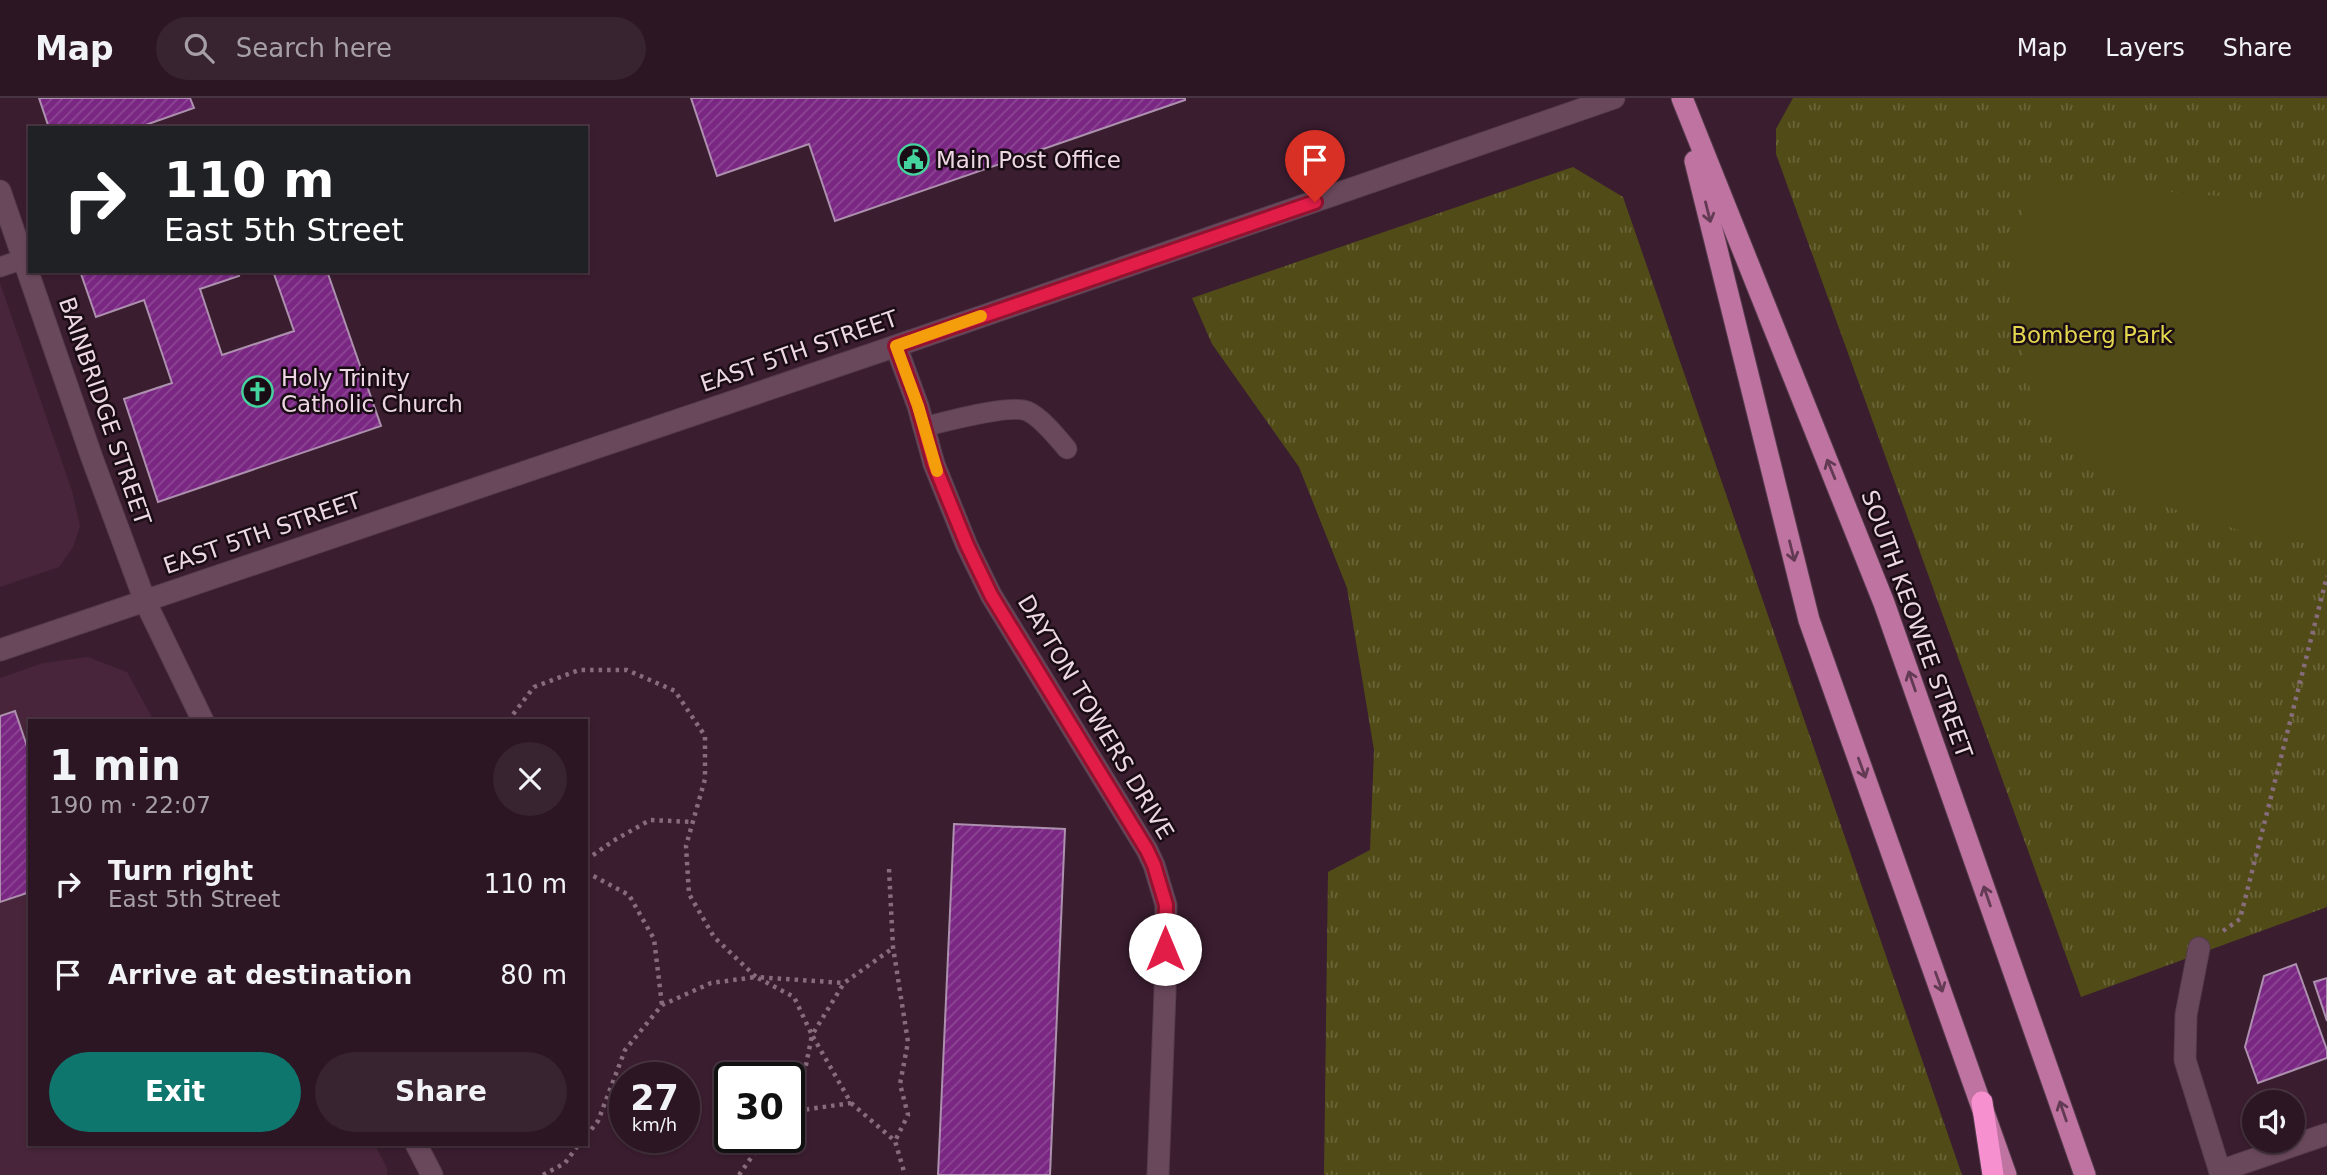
<!DOCTYPE html>
<html lang="en">
<head>
<meta charset="utf-8">
<style>
	:root { --surface:#2c1623; --page:#382330; --text:#f1f3f6; --muted:#a69fa6; --line:#483541; --accent:#0f766e }
	body { margin:0; font-family:"DejaVu Sans",sans-serif; background:var(--page); color:var(--text); height:100vh; display:flex; flex-direction:column; font-size:26px; white-space:nowrap }
	* { box-sizing:border-box; margin:0 }
	p { font-size:23px; color:var(--muted) }
	.icon { flex:none; width:38px; height:38px; fill:none; stroke:currentColor; stroke-width:2; stroke-linecap:round; stroke-linejoin:round }
	.map { position:relative; flex:1; overflow:hidden }
	.side { position:absolute; left:28px; top:621px; width:560px; height:427px; display:flex; flex-direction:column; background:var(--surface); border-radius:0px; box-shadow:0 2px 5px #0004,0 0 0 2px var(--line) }
	.side>* { flex:none }
	.hud { position:absolute; left:28px; top:28px; width:560px; height:147px; border-radius:0px; box-shadow:0 2px 5px #0004,0 0 0 2px var(--line); background:#202124; color:#fff; overflow:hidden }
	.tools { position:absolute; left:2242px; top:992px; display:grid; gap:14px }
	.tools a { display:grid; place-items:center; width:63px; height:63px; border-radius:50%; background:var(--surface); box-shadow:0 2px 5px #0004,0 0 0 2px var(--line); font-size:35px }
	.speed { position:absolute; left:609px; top:964px; display:flex; gap:14px; font-size:35px; font-weight:700; text-align:center }
	.speed>* { display:grid; place-content:center; width:91px; height:91px; border-radius:50%; background:var(--surface); box-shadow:0 2px 5px #0004,0 0 0 2px var(--line); line-height:1 }
	.speed small { font-size:18px; font-weight:400 }
	.speed .limit { border:4px solid #111; border-radius:10px; background:#fff; color:#111 }
	.pin { position:absolute; display:grid; place-items:center; width:60px; height:60px; color:#fff; margin:-72px -30px; border-radius:50% 50% 50% 0; rotate:-45deg; box-shadow:0 0 7px #0007 }
	.pin .icon { rotate:45deg }
	.me { position:absolute; width:77px; margin:-38px; rotate:0deg; stroke-linejoin:round; filter:drop-shadow(0 0 5px #0008) }
	.turn { display:flex; align-items:center; gap:24px; height:147px; padding:0 21px; font-size:32px }
	.turn .icon { width:91px; height:91px; stroke-width:2.5 }
	.turn b { display:block; font-size:49px; line-height:60px }
	.round { display:grid; place-items:center; flex:none; width:74px; height:74px; border-radius:37px; background:var(--page) }
	.head { display:flex; align-items:center; justify-content:space-between; height:119px; padding:0 21px }
	h1 { font-size:42px; font-weight:800; line-height:52px }
	.action { display:flex; gap:14px; margin-top:auto; padding:14px 21px }
	.action a { flex:1; height:80px; border-radius:42px; background:var(--accent); color:#fff; font-size:28px; font-weight:800; line-height:80px; text-align:center }
	.action a+a { background:var(--page); color:var(--text) }
	ul { padding:0; list-style:none }
	li { display:flex; align-items:center; gap:21px; height:91px; padding:0 21px }
	li div { flex:1 }
	li b { display:block; font-size:26px }
	li em { font-style:normal }
	header { display:flex; align-items:center; gap:42px; box-sizing:border-box; height:98px; padding:0 35px; background:var(--surface); border-bottom:2px solid var(--line) }
	header strong { font-size:33px }
	nav { display:flex; gap:38px; margin-inline-start:auto; font-size:24px }
	.search { width:490px; height:63px; background:var(--page); display:flex; align-items:center; gap:18px; box-sizing:border-box; padding:0 24px; border-radius:38px; color:var(--muted); font-size:26px }
	.map>svg:first-child { display:block }
	.built { fill:#48253a }
	.grass { fill:url(#grass-tufts) }
	.garden { fill:#514c17 }
	.building { fill:url(#building-hatch); stroke:#ac90ae; stroke-width:2 }
	.lines { fill:none; stroke-linecap:round; stroke-linejoin:round }
	.lane-casing { stroke:#553c4c; stroke-width:21 }
	.street-casing { stroke:#553c4c; stroke-width:23 }
	.secondary-casing { stroke:#553c4c; stroke-width:23 }
	.primary-casing { stroke:#553c4c; stroke-width:23 }
	.highway-casing { stroke:#553c4c; stroke-width:23 }
	.path { stroke:#876d7c; stroke-width:4.5; stroke-dasharray:3.5 5; stroke-linecap:butt }
	.lane { stroke:#6a485c; stroke-width:19 }
	.street { stroke:#6a485c; stroke-width:21 }
	.secondary { stroke:#6a485c; stroke-width:21 }
	.primary { stroke:#be73a0; stroke-width:21 }
	.highway { stroke:#f690ce; stroke-width:21 }
	.oneway { stroke:#633a53 }
	.route-casing { stroke:#92132f; stroke-width:18 }
	.route { stroke:#e11d48; stroke-width:12 }
	.slow { stroke:#f59e0b; stroke-width:12 }
	.labels { text-anchor:middle; stroke-width:5; stroke-linejoin:round; paint-order:stroke }
	.poi-label { font-size:23px; fill:#ecd7e2; stroke:#190c14; text-anchor:start }
	.park-label { font-size:23px; fill:#e4d74f; stroke:#190c14 }
	.street-label { font-size:23px; fill:#ecd7e2; stroke:#190c14 }
</style>
</head>
<body>
<header>
<strong>Map</strong>
<div class="search"><svg class="icon" aria-label="search" viewBox="0 0 24 24"><circle cx="10" cy="10" r="6"/><path d="M15 15l6 6"/></svg>Search here</div>
<nav><a>Map</a><a>Layers</a><a>Share</a></nav>
</header>
<div class="map">
<svg width="2327" height="1077" viewBox="0 0 2327 1077">
	<defs>
		<pattern id="grass-tufts" width="24" height="20" patternUnits="userSpaceOnUse" patternTransform="scale(1.75)"><rect width="24" height="20" fill="#514c17"/><path d="M3 7l-1-3M5 7V3M7 7l1-3M15 17l-1-3M17 17v-4M19 17l1-3" fill="none" stroke="#6a6538"/></pattern>
		<pattern id="building-hatch" width="6" height="6" patternUnits="userSpaceOnUse" patternTransform="scale(1.75)"><rect width="6" height="6" fill="#7a2783"/><path d="M-1 1l2-2M0 6l6-6M5 7l2-2" fill="none" stroke="#8d4694"/></pattern>
	</defs>
	<rect width="100%" height="100%" fill="#3a1d2f"/>
	<!-- built -->
	<g class="built">
		<path d="M0,185L72,393L80,428L73,449L59,469L0,489Z"/>
		<path d="M88,559L127,574L154,623H30V1046L375,1047L387,1070V1077H0V580L43,565Z"/>
	</g>
	<!-- grass -->
	<g class="grass">
		<path d="M1793,0H2327V809L2081,899L1776,56V31Z"/>
		<path d="M1573,69L1623,99L1962,1077H1324L1328,774L1370,752L1374,652L1347,490L1299,369L1212,246L1192,200Z"/>
	</g>
	<!-- garden -->
	<path class="garden" d="M2027,82L2327,107V447L2266,441L2122,394L2032,301L2010,187Z"/>
	<!-- building -->
	<g class="building">
		<path d="M39,0H190L194,10L137,30H49Z"/>
		<path d="M691,0H1185V2L835,123L809,46L717,78Z"/>
		<path d="M80,173H237L239,178L200,191L222,257L294,233L273,173H327L381,328L158,404L124,301L172,285L144,202L96,219Z"/>
		<path d="M15,613L30,657V794L0,804V618Z"/>
		<path d="M954,726L1065,731L1050,1077H938Z"/>
		<path d="M2296,866L2327,952V960L2258,985L2245,949L2264,878Z"/>
		<path d="M2327,880V923L2314,884Z"/>
	</g>
	<g class="lines">
		<defs>
			<g id="lane">
				<path d="M0,169L24,161"/>
				<path d="M923,329C945,324 1008,306 1027,313C1041,319 1057,339 1067,351"/>
			</g>
			<g id="street">
				<path d="M0,93L92,360L145,503L203,623"/>
				<path d="M896,248L918,308L934,366L967,448L991,497L1147,752L1154,767L1166,807L1165,894L1158,1077"/>
				<path d="M2199,850L2186,917L2185,962L2221,1077"/>
				<path d="M416,1046L432,1077"/>
				<path d="M2220,1073L2327,1036"/>
			</g>
			<path id="secondary" d="M0,552L896,248L1614,0"/>
			<g id="primary">
				<path d="M1682,0L1884,505L2085,1077"/>
				<path d="M1695,63L1809,522L2006,1077"/>
			</g>
			<path id="highway" d="M1982,1004L1993,1077"/>
		</defs>
		<!-- lane casing -->
		<use href="#lane" class="lane-casing"/>
		<!-- street casing -->
		<use href="#street" class="street-casing"/>
		<!-- secondary casing -->
		<use href="#secondary" class="secondary-casing"/>
		<!-- primary casing -->
		<use href="#primary" class="primary-casing"/>
		<!-- highway casing -->
		<use href="#highway" class="highway-casing"/>
		<!-- path -->
		<g class="path">
			<path d="M508,623L534,589L579,572H627L675,593L705,638V681L686,748L689,796L714,839L756,879L844,885"/>
			<path d="M586,762L613,743L650,722L693,724"/>
			<path d="M889,771L893,849L908,944L900,986L908,1017L895,1043"/>
			<path d="M586,774L629,797L654,841L662,907"/>
			<path d="M2223,833L2240,821L2327,478"/>
			<path d="M851,1005L895,1043L905,1077"/>
			<path d="M789,1014L851,1005L812,937L844,885L893,850"/>
			<path d="M586,1038L598,1023L625,952L662,907L711,885L756,879L794,899L812,937L802,987L789,1005"/>
			<path d="M543,1077L565,1065L579,1046"/>
			<path d="M739,1077L765,1040"/>
		</g>
		<!-- lane -->
		<use href="#lane" class="lane"/>
		<!-- street -->
		<use href="#street" class="street"/>
		<!-- secondary -->
		<use href="#secondary" class="secondary"/>
		<!-- primary -->
		<use href="#primary" class="primary"/>
		<!-- highway -->
		<use href="#highway" class="highway"/>
	</g>
	<!-- one-way arrows -->
	<defs><path id="oneway-shaft" d="M-6 0H5M1.5-3L5.5 0L1.5 3" fill="none" stroke-width="1.6" stroke-linecap="round" stroke-linejoin="round" transform="scale(1.75)"/></defs>
	<g class="oneway">
		<use href="#oneway-shaft" transform="translate(1708 114) rotate(76)"/>
		<use href="#oneway-shaft" transform="translate(1831 371) rotate(-112)"/>
		<use href="#oneway-shaft" transform="translate(1792 453) rotate(76)"/>
		<use href="#oneway-shaft" transform="translate(1912 583) rotate(-109)"/>
		<use href="#oneway-shaft" transform="translate(1862 670) rotate(70)"/>
		<use href="#oneway-shaft" transform="translate(1987 798) rotate(-109)"/>
		<use href="#oneway-shaft" transform="translate(1939 884) rotate(70)"/>
		<use href="#oneway-shaft" transform="translate(2063 1013) rotate(-109)"/>
	</g>
	<g class="lines">
		<defs>
			<path id="route" d="M1165,851L1166,807L1154,767L1147,752L991,497L967,447L934,366L918,308L896,248L1315,104"/>
		</defs>
		<!-- route casing -->
		<use href="#route" class="route-casing"/>
		<!-- route -->
		<use href="#route" class="route"/>
		<!-- slow -->
		<path class="slow" d="M937,373L918,308L896,248L981,218"/>
	</g>
	<!-- icons -->
	<defs>
		<symbol id="civic-ring" viewBox="-11 -11 22 22"><circle r="9.5" fill="#190c14" stroke="#46d49e" stroke-width="1.5"/><path d="M-.6-6.5H3V-4.5H.6V-3L4-1V1h2V6H-6V1h2V-1L-.6-3ZM-1.2 2.5V6h2.4V2.5Z" fill="#46d49e"/></symbol>
		<symbol id="church-ring" viewBox="-11 -11 22 22"><circle r="9.5" fill="#190c14" stroke="#46d49e" stroke-width="1.5"/><path d="M-1.2-6h2.4v3.5h3.3v2.4h-3.3V6h-2.4V-.1h-3.3v-2.4h3.3Z" fill="#46d49e"/></symbol>
	</defs>
	<g fill-rule="evenodd">
		<use href="#civic-ring" x="896" y="44" width="35" height="35"/>
		<use href="#church-ring" x="240" y="276" width="35" height="35"/>
	</g>
	<g class="labels">
		<!-- poi labels -->
		<g class="poi-label">
			<text x="936" y="70">Main Post Office</text>
			<text x="281" y="288">Holy Trinity<tspan x="281" dy="26">Catholic Church</tspan></text>
		</g>
		<!-- park labels -->
		<g class="park-label">
			<text x="2092" y="245">Bomberg Park</text>
		</g>
		<!-- street labels -->
		<g class="street-label">
			<text transform="translate(799 253) rotate(-19)" y="8">EAST 5TH STREET</text>
			<text transform="translate(105 313) rotate(71)" y="8">BAINBRIDGE STREET</text>
			<text transform="translate(262 435) rotate(-19)" y="8">EAST 5TH STREET</text>
			<text transform="translate(1917 526) rotate(70)" y="8">SOUTH KEOWEE STREET</text>
			<text transform="translate(1096 619) rotate(59)" y="8">DAYTON TOWERS DRIVE</text>
		</g>
	</g>
</svg>
<div class="tools">
<a><svg class="icon" aria-label="sound" viewBox="0 0 24 24"><path d="M4 9h4l5-4v14l-5-4H4zM17 9q2 3 0 6"/></svg></a>
</div>
<div class="speed"><div>27<small>km/h</small></div><div class="limit">30</div></div>
<div class="pin" style="left:1315px;top:104px;background:#d93025"><svg class="icon" aria-label="arrive" viewBox="0 0 24 24"><path d="M6 21V4h12l-3 4 3 4H6"/></svg></div>
<svg class="me" style="left:1165px;top:851px" viewBox="-20 -20 40 40"><circle r="19" fill="#fff"/><path d="M0-13L10 11 0 6-10 11z" fill="#e11d48"/></svg>
<div class="hud">
<div class="turn"><svg class="icon" aria-label="right" viewBox="0 0 24 24"><path d="M7 20v-9h11M14 6l5 5-5 5"/></svg><div><b>110 m</b>East 5th Street</div></div>
</div>
<section class="side">
<div class="head"><div><h1>1 min</h1><p>190 m · 22:07</p></div><a class="round"><svg class="icon" aria-label="close" viewBox="0 0 24 24"><path d="M6 6l12 12M18 6L6 18"/></svg></a></div>
<ul>
<li><svg class="icon" aria-label="right" viewBox="0 0 24 24"><path d="M7 20v-9h11M14 6l5 5-5 5"/></svg><div><b>Turn right</b><p>East 5th Street</p></div><em>110 m</em></li>
<li><svg class="icon" aria-label="arrive" viewBox="0 0 24 24"><path d="M6 21V4h12l-3 4 3 4H6"/></svg><div><b>Arrive at destination</b></div><em>80 m</em></li>
</ul>
<div class="action"><a>Exit</a><a>Share</a></div>
</section>
</div>
</body>
</html>
